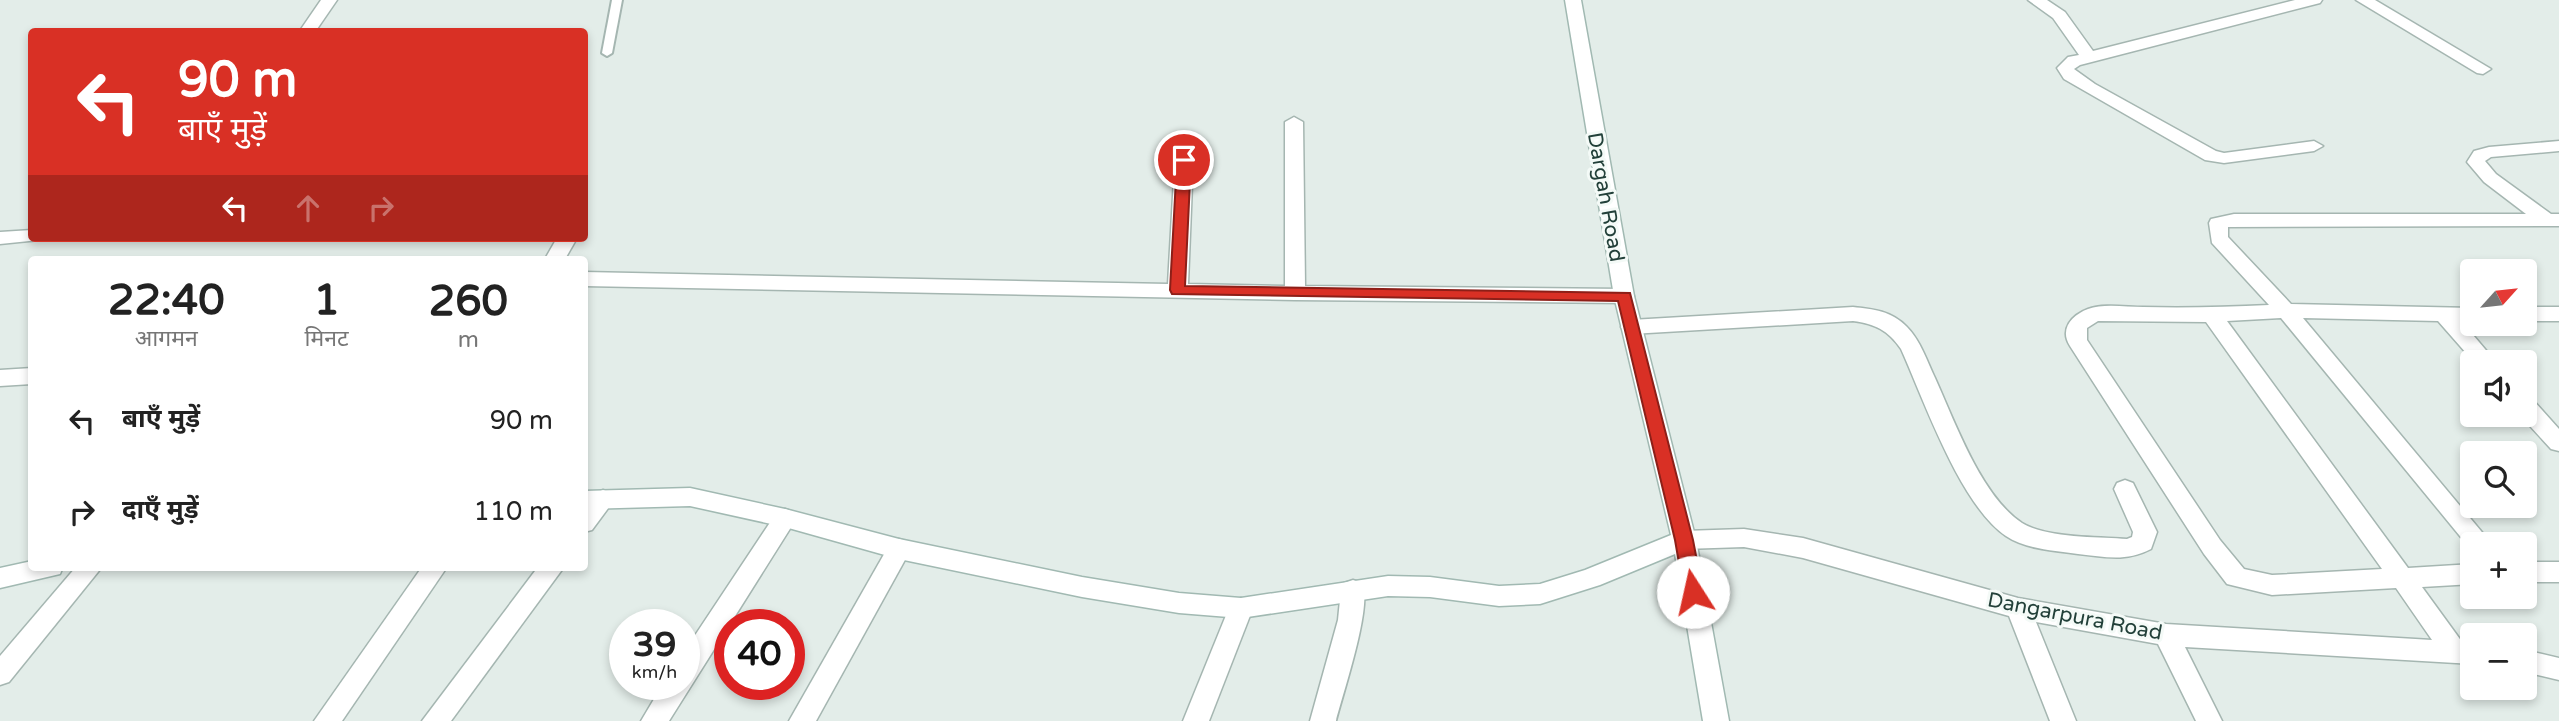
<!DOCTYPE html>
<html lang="hi">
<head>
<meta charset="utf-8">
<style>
	:root { --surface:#fff; --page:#f6f6f6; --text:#222; --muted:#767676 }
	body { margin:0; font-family:"Varela Round","Noto Sans Devanagari",sans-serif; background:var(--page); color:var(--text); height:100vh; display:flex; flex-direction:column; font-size:26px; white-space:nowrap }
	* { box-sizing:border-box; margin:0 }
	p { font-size:23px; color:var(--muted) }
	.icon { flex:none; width:38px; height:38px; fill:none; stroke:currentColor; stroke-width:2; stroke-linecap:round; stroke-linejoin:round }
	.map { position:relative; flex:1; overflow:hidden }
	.side { position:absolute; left:28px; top:256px; width:560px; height:315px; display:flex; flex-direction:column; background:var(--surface); border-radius:7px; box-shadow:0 4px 10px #0003 }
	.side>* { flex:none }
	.guide { position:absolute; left:28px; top:28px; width:560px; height:214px; border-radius:7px; box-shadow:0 4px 10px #0003; background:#d93025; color:#fff; overflow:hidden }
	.needle { width:46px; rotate:63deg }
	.buttons { position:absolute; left:2460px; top:259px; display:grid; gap:14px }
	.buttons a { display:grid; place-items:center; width:77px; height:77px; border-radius:7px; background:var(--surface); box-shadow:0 4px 10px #0003; font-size:35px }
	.speed { position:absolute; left:609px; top:609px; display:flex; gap:14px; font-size:35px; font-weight:700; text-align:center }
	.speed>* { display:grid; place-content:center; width:91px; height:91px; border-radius:50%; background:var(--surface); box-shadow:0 4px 10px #0003; line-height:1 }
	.speed small { font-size:18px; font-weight:400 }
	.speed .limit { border:10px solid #d22; background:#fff; color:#111 }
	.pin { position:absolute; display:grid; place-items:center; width:60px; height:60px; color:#fff; margin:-30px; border:4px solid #fff; border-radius:50%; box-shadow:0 2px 7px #0007 }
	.me { position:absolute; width:77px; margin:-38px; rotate:350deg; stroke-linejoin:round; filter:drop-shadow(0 0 5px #0008) }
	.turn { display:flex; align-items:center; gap:24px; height:147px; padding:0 35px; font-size:32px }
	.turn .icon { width:91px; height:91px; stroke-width:2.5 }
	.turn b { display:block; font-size:49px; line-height:60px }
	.lanes { display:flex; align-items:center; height:66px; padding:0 35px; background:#0003; justify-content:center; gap:35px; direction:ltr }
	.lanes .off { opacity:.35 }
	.eta { display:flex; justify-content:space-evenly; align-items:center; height:119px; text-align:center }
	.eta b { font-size:42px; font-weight:700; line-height:49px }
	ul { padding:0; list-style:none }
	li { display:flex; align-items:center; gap:21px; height:91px; padding:0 35px }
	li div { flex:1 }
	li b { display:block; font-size:26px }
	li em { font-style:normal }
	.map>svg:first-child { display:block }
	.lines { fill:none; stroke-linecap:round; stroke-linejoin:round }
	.lane-casing { stroke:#a5b6b1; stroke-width:4 }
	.street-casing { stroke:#a5b6b1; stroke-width:3 }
	.secondary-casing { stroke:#a1b9b2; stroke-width:3 }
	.lane { fill:#fff; fill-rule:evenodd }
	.street { fill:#fff; fill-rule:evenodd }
	.secondary { fill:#fff; fill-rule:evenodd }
	.route { fill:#d93025; stroke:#8d1f18; stroke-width:2 }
	.labels { text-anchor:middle; stroke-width:6; stroke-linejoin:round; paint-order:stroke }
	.street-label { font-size:21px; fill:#224039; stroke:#f4faf7 }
</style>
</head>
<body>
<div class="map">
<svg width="2559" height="721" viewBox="0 0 2559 721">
	<rect width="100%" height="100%" fill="#e3ede9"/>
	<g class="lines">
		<defs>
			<path id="lane" d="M612,0H622L612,53L607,56L602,53Z"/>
			<g id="street">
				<path d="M321,0H337L315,32H299Z"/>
				<path d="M2028,0H2047L2065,12L2093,51L2295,0H2322L2320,3L2080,65L2074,69L2095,84L2216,151L2224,153L2314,141L2323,146L2314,151L2224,163L2205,160L2064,79L2057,68L2068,57L2079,55L2053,18Z"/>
				<path d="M2356,0H2375L2491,69L2483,74L2477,73Z"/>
				<path d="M1294,117L1303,122L1305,286L1624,289L1631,291L1634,296L1631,301L1624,303L1295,300L584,286V272L1168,284L1175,160L1184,155L1193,160L1188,284L1285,286V122Z"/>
				<path d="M2559,141V151L2491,157L2485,161L2496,174L2551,214H2559V226L2228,227V237L2291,304L2473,308V322H2462L2496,362H2474L2438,321L2303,318L2486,537L2490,544H2473V552L2281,318L2227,321L2408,568L2473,564V584L2422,587L2462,642H2473V664L2185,647L2222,721H2196L2158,644L2036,622L2076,721H2050L2009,616L1803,558L1744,547L1684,549L1676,547L1672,540L1676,533L1684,531L1744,529L1803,538L2018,598L2166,624L2432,640L2396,588L2272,595L2227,584L2204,554L2070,346C2059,329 2072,315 2088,309C2103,303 2127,307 2143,307C2185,308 2227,307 2269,305L2212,243L2209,223L2211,219L2234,214H2526L2484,182L2467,162L2474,151L2489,147ZM2098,321L2206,322L2382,569L2272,575L2244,569L2220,540L2087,340V328Z"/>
				<path d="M32,230V238H40L39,240L0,244V232Z"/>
				<path d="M557,238H577L565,259H545Z"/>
				<path d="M1853,307C1873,309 1892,311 1907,327C1920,340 1927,361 1935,378C1955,422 1981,496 2022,523C2046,538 2099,537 2127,539L2132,537L2133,532L2114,489L2117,483L2125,480L2133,483L2157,532L2151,549C2126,562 2106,557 2078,554C2055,551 2025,549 2006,536C1960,505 1924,400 1901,349C1888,330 1875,324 1853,321L1631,334L1624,332L1621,327L1624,322L1631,320Z"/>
				<rect x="2525" y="307" width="34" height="14"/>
				<path d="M32,368V384L0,386V370Z"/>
				<path d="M2525,398L2533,400L2559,429V451L2551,449L2520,415H2525Z"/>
				<path d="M603,490L611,493L615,499L592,530L584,532C584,514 582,497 603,490Z"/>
				<path d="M785,509L793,512L797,518L793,524L669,721H641L663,684H684V652L777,512Z"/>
				<path d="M899,539L907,542L911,549L816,721H789L891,542Z"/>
				<rect x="2525" y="562" width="34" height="20"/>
				<path d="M76,567H102L9,682L0,685V656Z"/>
				<path d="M422,567H447L342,721H314Z"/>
				<path d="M538,567H564L451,721H422Z"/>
				<path d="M1353,580L1362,583C1373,605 1343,693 1336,721H1310L1338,620L1341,590L1344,583Z"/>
				<path d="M1241,598L1250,601L1253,608L1209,721H1183L1229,608L1232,601Z"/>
				<path d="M2525,650L2559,658V680L2525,672Z"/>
			</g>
			<g id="secondary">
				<path d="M1565,0H1581L1634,296L1696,540L1729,721H1703L1675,554L1600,585L1540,604L1499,606L1430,597L1388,596L1241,618L1179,613L1082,597L899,559L785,527L690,506L584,509V491L690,488L785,509L899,539L1082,577L1179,593L1241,598L1388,576L1430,577L1499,586L1540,584L1585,570L1671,535L1614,296Z"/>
				<path d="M32,561V567H63L60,574L0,588V568Z"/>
			</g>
		</defs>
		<!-- lane casing -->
		<use href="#lane" class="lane-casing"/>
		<!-- street casing -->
		<use href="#street" class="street-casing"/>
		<!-- secondary casing -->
		<use href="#secondary" class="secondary-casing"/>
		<!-- lane -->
		<use href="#lane" class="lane"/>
		<!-- street -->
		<use href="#street" class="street"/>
		<!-- secondary -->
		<use href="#secondary" class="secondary"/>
	</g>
	<!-- route -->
	<path class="route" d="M1184,156L1191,160L1185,286L1630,293L1693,540L1703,592L1700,597L1693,599L1687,597L1684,592L1675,540L1618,301L1172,294L1170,290L1177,160Z"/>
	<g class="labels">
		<!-- street labels -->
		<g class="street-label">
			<text transform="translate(1606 197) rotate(80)" y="7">Dargah Road</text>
			<text transform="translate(2075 616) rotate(11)" y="7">Dangarpura Road</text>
		</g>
	</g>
</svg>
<div class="buttons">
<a><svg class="needle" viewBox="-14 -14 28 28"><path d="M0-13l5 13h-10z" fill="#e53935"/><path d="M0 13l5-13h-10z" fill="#767676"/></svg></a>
<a><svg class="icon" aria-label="sound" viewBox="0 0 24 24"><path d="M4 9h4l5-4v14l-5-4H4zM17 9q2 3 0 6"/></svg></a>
<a><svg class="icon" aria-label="search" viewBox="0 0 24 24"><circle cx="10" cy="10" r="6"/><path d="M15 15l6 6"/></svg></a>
<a>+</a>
<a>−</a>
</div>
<div class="speed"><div>39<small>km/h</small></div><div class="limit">40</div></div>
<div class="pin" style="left:1184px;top:160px;background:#d93025"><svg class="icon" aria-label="arrive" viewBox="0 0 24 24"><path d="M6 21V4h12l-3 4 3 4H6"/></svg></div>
<svg class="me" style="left:1693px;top:592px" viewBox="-20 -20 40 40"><circle r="19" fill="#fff"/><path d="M0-13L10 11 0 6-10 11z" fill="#d93025"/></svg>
<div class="guide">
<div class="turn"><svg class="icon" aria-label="left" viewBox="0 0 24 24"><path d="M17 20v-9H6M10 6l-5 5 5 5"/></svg><div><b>90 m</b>बाएँ मुड़ें</div></div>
<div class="lanes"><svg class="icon" aria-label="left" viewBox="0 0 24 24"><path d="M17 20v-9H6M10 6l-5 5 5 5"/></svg><svg class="icon off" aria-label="ahead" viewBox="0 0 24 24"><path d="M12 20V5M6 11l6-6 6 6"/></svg><svg class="icon off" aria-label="right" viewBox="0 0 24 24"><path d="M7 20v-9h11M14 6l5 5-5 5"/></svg></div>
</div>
<section class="side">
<div class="eta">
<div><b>22:40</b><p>आगमन</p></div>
<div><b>1</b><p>मिनट</p></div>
<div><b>260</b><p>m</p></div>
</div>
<ul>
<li><svg class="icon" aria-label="left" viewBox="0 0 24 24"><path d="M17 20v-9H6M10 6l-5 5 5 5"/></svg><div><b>बाएँ मुड़ें</b></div><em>90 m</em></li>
<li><svg class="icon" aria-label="right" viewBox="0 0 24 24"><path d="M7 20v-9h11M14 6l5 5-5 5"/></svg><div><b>दाएँ मुड़ें</b></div><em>110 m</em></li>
</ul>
</section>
</div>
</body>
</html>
